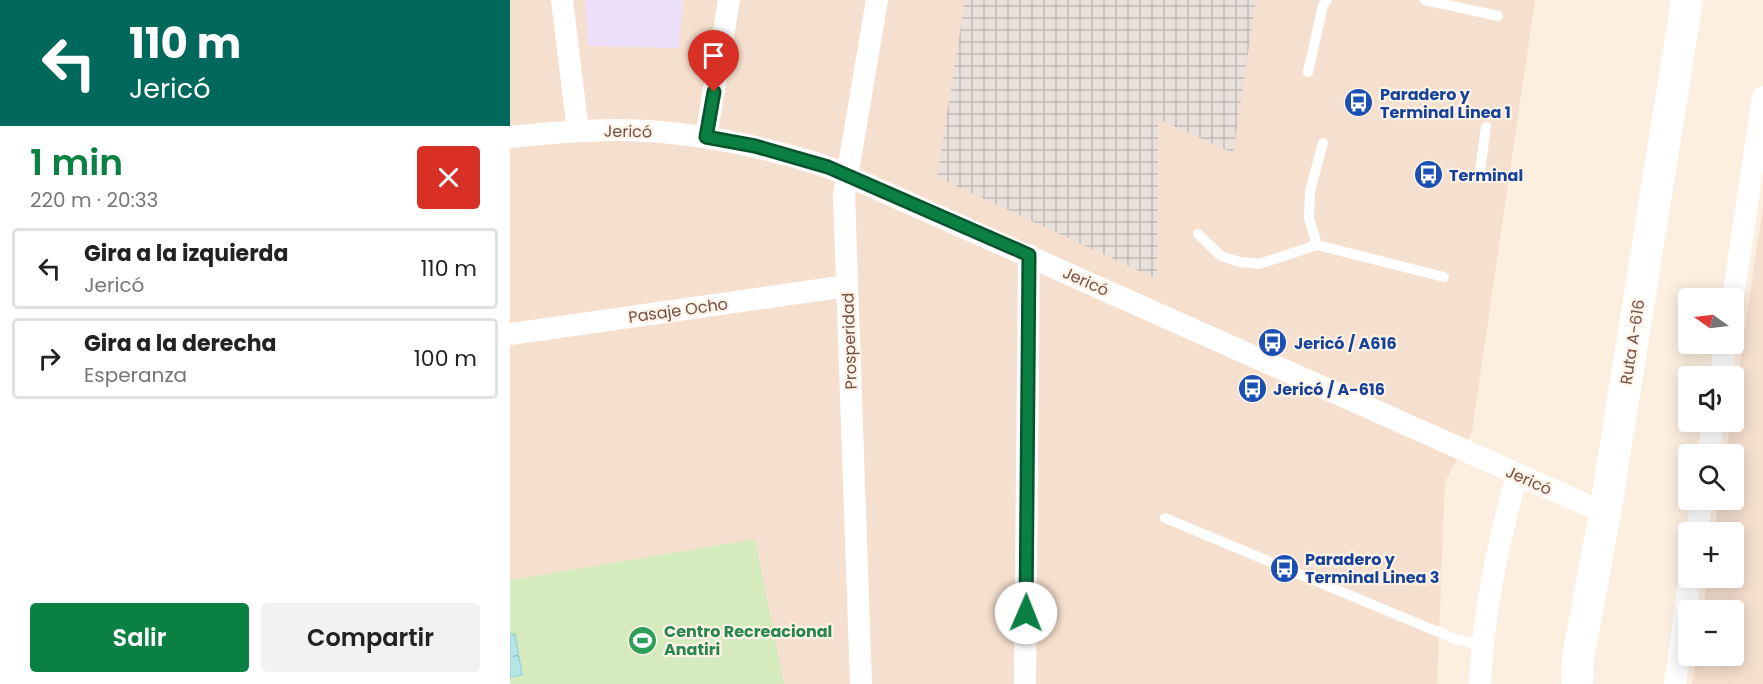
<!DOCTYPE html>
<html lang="es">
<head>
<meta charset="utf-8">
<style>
	:root { --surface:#fff; --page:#f2f2f2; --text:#222; --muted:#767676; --line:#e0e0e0; --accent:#0b8043 }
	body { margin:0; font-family:Poppins,sans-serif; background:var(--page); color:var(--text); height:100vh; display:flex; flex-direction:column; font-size:22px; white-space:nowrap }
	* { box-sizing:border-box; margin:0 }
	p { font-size:20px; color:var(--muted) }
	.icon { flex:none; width:33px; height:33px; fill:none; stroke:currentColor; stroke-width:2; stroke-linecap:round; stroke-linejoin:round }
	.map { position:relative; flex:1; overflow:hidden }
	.panel { display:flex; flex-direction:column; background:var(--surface); width:510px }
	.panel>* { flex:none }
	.guide { background:#00695c; color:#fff; overflow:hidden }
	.needle { width:39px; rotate:284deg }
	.tools { position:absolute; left:1168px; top:288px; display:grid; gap:12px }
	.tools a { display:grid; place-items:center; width:66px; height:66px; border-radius:6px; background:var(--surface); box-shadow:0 3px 15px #0003; font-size:30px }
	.pin { position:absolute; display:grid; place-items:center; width:51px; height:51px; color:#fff; margin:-62px -26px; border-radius:50% 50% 50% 0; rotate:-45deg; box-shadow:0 0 6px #0007 }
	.pin .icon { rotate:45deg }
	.me { position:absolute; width:66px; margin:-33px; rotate:1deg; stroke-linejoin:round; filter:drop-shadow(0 0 4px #0008) }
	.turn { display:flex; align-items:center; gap:21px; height:126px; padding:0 30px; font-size:27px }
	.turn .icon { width:78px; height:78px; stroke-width:2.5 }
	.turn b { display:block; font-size:42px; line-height:51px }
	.round { display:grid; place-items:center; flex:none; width:63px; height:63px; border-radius:6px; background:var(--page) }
	.summary { display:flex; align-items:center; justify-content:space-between; height:102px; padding:0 30px }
	h1 { font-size:36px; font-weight:600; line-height:45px; color:var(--accent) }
	.cta { display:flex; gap:12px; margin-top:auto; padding:12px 30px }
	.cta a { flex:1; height:69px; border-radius:6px; background:var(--accent); color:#fff; font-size:24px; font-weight:600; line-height:69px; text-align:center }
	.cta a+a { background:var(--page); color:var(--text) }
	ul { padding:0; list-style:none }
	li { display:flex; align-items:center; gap:18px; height:81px; margin:0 12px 9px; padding:0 18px; border:3px solid var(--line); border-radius:6px }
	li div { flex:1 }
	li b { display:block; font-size:22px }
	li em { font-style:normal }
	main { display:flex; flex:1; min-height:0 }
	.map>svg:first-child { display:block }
	.residential { fill:#f5dfce }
	.industrial { fill:url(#industrial-grid) }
	.education { fill:#ecddf9 }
	.park { fill:#d5ebbe }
	.water { fill:url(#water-ripples); stroke:#9ad6d9; stroke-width:1.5 }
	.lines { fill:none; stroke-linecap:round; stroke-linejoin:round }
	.service { stroke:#fff; stroke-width:10 }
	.minor { stroke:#fff; stroke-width:22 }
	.secondary { stroke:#fff; stroke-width:32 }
	.route-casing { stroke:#07532c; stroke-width:15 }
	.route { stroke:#0b8043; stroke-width:10 }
	.labels { text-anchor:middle; stroke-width:4.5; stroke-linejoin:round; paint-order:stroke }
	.transit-label { font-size:16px; font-weight:bold; fill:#164399; stroke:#fff3e7; text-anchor:start }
	.street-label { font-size:16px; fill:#745247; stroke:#fff3e7 }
	.leisure-label { font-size:16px; font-weight:bold; fill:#27864d; stroke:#fff3e7; text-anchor:start }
</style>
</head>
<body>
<main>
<section class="panel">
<div class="guide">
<div class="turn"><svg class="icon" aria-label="left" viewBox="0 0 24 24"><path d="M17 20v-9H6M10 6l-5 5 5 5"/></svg><div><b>110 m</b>Jericó</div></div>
</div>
<div class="summary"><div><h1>1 min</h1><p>220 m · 20:33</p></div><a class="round" style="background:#d93025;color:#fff"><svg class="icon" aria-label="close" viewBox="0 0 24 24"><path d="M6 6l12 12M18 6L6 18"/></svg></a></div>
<ul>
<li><svg class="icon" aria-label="left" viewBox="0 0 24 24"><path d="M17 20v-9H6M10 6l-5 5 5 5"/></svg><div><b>Gira a la izquierda</b><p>Jericó</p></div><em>110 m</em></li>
<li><svg class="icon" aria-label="right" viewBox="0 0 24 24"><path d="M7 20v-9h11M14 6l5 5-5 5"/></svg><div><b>Gira a la derecha</b><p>Esperanza</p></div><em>100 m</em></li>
</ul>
<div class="cta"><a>Salir</a><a>Compartir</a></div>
</section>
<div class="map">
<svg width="1253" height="684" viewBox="0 0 1253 684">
	<defs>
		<pattern id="industrial-grid" width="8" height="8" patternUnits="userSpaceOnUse" patternTransform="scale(1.5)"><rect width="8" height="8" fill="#ebe1dc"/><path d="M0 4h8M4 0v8" fill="none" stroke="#c3b9b4"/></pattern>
		<pattern id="water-ripples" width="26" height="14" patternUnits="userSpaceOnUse" patternTransform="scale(1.5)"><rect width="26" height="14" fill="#b4e5e7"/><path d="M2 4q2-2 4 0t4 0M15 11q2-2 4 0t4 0" fill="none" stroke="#97bcbd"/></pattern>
	</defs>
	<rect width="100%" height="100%" fill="#fdefe0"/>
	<!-- residential -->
	<g class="residential">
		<path d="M0,0H1025L962,431L935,482L927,684H0Z"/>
		<path d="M1253,206V684H1182L1186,656H1224V610H1193L1198,578H1224V532H1204L1209,500H1224V454H1216L1221,422H1224V401Z"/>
	</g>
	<!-- industrial -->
	<path class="industrial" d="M455,0H746L723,153L648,119L647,279L427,177Z"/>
	<!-- education -->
	<path class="education" d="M75,0H173L169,48L78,46Z"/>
	<!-- park -->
	<path class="park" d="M245,539L274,684H0V580Z"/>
	<!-- water -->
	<path class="water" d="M0,634H5L12,675L0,677Z"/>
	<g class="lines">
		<!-- service -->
		<g class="service">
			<path d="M915,0L988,16"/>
			<path d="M798,72L813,5L817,0"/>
			<path d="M813,143L800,191L799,218L807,245L934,277"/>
			<path d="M969,178L976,127"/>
			<path d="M688,234L711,256L730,262L749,264L807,245"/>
			<path d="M655,518L945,639L971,645"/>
		</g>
		<!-- minor -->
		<g class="minor">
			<path d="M52,0L68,131"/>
			<path d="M0,137C37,133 73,130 110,130C181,131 250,145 318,167L1095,513"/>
			<path d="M196,137L219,0"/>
			<path d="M1223,298L1253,97"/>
			<path d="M0,334L337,286"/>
			<path d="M1211,376L1215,344"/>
			<path d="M1198,454L1203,422"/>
			<path d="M1187,532L1192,500"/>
			<path d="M351,684L334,195L367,0"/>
			<path d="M515,684L519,255"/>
			<path d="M970,684C973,612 988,544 1007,475"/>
			<path d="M1165,684L1180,578"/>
		</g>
		<!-- secondary -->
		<path class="secondary" d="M1067,684L1068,658L1095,513L1177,0"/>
	</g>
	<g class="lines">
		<defs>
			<path id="route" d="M204,92L196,137L245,146L318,167L519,255L516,613"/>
		</defs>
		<!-- route casing -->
		<use href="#route" class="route-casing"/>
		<!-- route -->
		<use href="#route" class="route"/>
	</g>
	<!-- icons -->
	<defs>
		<symbol id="bus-disc" viewBox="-11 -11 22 22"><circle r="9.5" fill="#1a4fb4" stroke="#fff3e7"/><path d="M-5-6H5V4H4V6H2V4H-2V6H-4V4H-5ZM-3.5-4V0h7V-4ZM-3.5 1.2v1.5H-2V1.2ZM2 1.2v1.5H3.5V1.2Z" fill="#fff"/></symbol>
		<symbol id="stadium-disc" viewBox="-11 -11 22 22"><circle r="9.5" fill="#2e9e5b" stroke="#fff3e7"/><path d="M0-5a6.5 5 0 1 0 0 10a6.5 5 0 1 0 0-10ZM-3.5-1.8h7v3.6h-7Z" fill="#fff"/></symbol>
	</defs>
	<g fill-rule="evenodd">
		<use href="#bus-disc" x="832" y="86" width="33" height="33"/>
		<use href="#bus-disc" x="902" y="158" width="33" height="33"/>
		<use href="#bus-disc" x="746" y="326" width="33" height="33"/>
		<use href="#bus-disc" x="726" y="372" width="33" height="33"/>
		<use href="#bus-disc" x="758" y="552" width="33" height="33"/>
		<use href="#stadium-disc" x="116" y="624" width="33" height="33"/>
	</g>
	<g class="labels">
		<!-- transit labels -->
		<g class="transit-label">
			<text x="870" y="100">Paradero y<tspan x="870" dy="18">Terminal Linea 1</tspan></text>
			<text x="939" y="181">Terminal</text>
			<text x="784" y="349">Jericó / A616</text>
			<text x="763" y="395">Jericó / A-616</text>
			<text x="795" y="565">Paradero y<tspan x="795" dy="18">Terminal Linea 3</tspan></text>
		</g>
		<!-- street labels -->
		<g class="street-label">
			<text transform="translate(118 131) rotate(1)" y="6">Jericó</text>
			<text transform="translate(576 281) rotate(24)" y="6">Jericó</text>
			<text transform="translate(168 310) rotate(-8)" y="6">Pasaje Ocho</text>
			<text transform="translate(339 341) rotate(-92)" y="6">Prosperidad</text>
			<text transform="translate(1122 342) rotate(-81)" y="6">Ruta A-616</text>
			<text transform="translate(1019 480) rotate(24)" y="6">Jericó</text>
		</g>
		<!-- leisure labels -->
		<g class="leisure-label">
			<text x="154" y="637">Centro Recreacional<tspan x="154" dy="18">Anatiri</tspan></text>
		</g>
	</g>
</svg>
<div class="tools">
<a><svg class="needle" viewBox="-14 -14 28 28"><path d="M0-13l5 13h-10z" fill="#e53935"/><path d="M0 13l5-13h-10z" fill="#767676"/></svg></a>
<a><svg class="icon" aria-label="sound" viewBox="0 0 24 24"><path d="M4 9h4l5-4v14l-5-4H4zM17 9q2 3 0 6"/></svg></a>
<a><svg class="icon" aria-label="search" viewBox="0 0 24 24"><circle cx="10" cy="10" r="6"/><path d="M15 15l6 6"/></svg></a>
<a>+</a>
<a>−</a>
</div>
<div class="pin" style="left:204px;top:92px;background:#d93025"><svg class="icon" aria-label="arrive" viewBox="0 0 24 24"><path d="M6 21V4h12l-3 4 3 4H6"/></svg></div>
<svg class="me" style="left:516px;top:613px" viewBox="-20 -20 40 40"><circle r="19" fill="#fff"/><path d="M0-13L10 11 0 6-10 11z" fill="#0b8043"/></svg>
</div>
</main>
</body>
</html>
